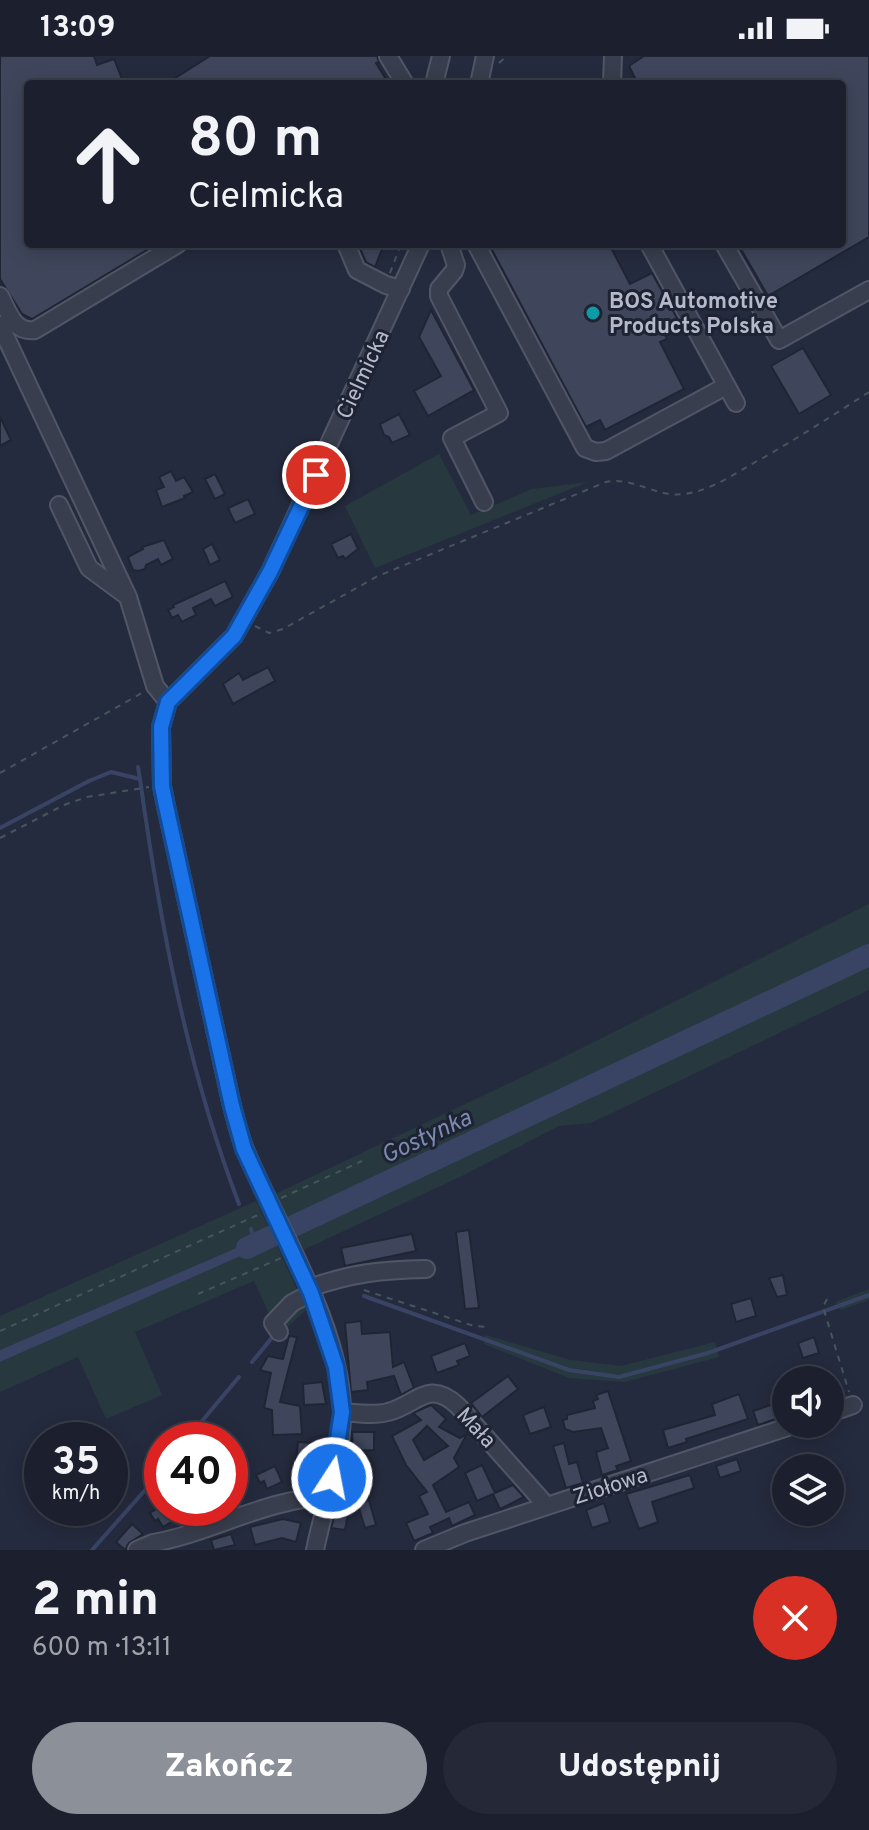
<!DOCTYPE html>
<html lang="pl">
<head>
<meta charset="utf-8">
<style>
	:root { --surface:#1c202e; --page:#252836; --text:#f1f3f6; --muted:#a0a3aa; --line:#3a3e4a; --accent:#8c9099 }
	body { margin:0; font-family:Overpass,sans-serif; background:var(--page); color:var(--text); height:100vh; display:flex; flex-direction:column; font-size:30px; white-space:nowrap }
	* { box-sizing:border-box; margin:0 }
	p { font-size:26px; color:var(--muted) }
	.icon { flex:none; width:44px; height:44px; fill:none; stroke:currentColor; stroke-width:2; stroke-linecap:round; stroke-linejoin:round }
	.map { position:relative; height:1494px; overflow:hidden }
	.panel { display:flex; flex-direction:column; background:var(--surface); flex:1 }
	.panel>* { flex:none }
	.guide { position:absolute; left:24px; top:24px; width:822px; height:168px; border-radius:8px; box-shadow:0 4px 20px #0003,0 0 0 2px var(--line); background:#1c202e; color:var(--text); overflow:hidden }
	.buttons { position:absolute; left:772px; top:1310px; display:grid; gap:16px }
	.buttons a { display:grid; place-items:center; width:72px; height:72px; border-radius:50%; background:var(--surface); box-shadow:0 4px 20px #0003,0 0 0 2px var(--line); font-size:40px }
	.speed { position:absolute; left:24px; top:1366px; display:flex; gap:16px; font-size:40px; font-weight:700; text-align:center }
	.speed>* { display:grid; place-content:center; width:104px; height:104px; border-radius:50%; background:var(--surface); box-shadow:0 4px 20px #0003,0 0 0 2px var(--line); line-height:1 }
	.speed small { font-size:20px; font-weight:400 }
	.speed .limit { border:12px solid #d22; background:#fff; color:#111 }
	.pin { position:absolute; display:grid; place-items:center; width:68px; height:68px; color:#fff; margin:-34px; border:4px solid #fff; border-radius:50%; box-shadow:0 2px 8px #0007 }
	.me { position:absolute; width:88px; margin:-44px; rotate:11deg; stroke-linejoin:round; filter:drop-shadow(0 0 6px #0008) }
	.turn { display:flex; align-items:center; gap:28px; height:168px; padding:0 32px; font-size:36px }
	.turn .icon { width:104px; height:104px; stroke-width:2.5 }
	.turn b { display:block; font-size:56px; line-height:68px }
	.round { display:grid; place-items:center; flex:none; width:84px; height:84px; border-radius:42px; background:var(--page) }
	.overview { display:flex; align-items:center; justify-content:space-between; height:136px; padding:0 32px }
	h1 { font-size:48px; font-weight:800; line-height:60px }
	.button { display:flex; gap:16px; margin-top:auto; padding:16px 32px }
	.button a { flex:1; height:92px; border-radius:48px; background:var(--accent); color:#fff; font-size:32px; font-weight:800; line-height:92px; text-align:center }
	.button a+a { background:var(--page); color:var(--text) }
	.status { display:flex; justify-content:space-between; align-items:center; height:56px; padding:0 40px; background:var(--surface); direction:ltr }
	.status svg { height:22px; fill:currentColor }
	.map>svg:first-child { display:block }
	.green { fill:#27383f }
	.water { fill:#394465 }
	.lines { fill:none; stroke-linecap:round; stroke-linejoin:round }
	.stream { stroke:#394465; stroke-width:4 }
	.river { stroke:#394465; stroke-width:22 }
	.building { fill:#3f465b; stroke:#202535; stroke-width:2; fill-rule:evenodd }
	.minor-casing { stroke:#515666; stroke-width:20 }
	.path { stroke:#45555c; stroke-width:2; stroke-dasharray:6 6; stroke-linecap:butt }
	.minor { stroke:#393e4e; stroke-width:16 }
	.route-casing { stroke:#114b97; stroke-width:20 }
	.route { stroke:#1a73e8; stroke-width:14 }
	.culture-dot { fill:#0f9aa8; stroke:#1e2333; stroke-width:3 }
	.labels { text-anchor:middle; stroke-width:6; stroke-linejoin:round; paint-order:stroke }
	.poi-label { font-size:22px; font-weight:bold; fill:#b5b9c9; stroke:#1e2333; text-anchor:start }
	.street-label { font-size:22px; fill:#b5b9c9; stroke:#1e2333 }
	.water-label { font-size:24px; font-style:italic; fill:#7c8bb0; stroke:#1e2333 }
</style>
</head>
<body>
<div class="status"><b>13:09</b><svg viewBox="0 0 49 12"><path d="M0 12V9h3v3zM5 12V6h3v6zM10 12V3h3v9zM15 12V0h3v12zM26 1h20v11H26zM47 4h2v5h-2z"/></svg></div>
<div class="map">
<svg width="869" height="1494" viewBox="0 0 869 1494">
	<rect width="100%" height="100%" fill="#252b3e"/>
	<!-- green -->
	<g class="green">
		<path d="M439,398L471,459L532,433L588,426L375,512L345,450Z"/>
		<path d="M869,848V934L591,1067L559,1070L462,1120L303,1194L273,1139L558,1004Z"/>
		<path d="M256,1145L271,1177L0,1294V1260Z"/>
		<path d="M275,1185L306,1254L274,1284L271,1280L272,1264L254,1225L135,1276L162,1339L106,1363L78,1301L0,1336V1306Z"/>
		<path d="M869,1233V1244L841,1254L835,1246Z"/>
		<path d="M485,1279L571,1304L621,1310L715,1286L719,1301L625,1326L569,1322L484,1288Z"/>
	</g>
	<!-- water -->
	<path class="water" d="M271,1177L275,1185L0,1306V1294Z"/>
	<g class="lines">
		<!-- stream -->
		<g class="stream">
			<path d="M138,711L140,723"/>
			<path d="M0,772L89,725L111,716L140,723C160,867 187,1012 239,1148"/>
			<path d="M251,1173L255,1186"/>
			<path d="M364,1240L569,1314L619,1321L708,1297L869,1239"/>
			<path d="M252,1306L275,1278"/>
			<path d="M186,1384L239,1321"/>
			<path d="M92,1494L162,1415"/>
		</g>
		<!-- river -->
		<path class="river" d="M247,1192L869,899"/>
	</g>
	<!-- building -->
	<g class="building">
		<path d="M0,0H94L97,9L114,3L124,28H28V188H157L32,263L22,258L0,223Z"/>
		<path d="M210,0H377L379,6L376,7L389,28H166Z"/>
		<path d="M644,0H869V181L768,240L738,188H842V28H638L629,10Z"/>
		<path d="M358,188H384L375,211L366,206Z"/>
		<path d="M503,188H609L630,228L652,217L682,271L665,279L667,283L660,286L684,333L605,374L600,364L586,371L492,194Z"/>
		<path d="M431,254L474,334L428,360L414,335L441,320L419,281Z"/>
		<path d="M803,292L831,339L799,358L771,310Z"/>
		<path d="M399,358L410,379L392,387L389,381L384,379L380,368Z"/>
		<path d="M0,361L11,384L0,390Z"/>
		<path d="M171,415L176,425L184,421L193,436L184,440L185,442L162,451L156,434L164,431L159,421Z"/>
		<path d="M215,418L225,438L215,443L205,423Z"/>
		<path d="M248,443L255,458L235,467L228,452Z"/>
		<path d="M351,478L358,493L345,503L343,500L338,502L331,488Z"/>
		<path d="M164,484L173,503L161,509L158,503L146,509L145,513L138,515L133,514L128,501L143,493L142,491Z"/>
		<path d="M212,488L220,504L210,509L203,493Z"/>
		<path d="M225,525L233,541L215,550L211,543L193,552L196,559L182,566L178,559L172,562L168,554L174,551L173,549Z"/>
		<path d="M268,611L275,625L233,648L223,628L239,617L243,624Z"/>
		<path d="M469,1174L479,1252L465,1253L456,1176Z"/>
		<path d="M412,1178L416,1195L345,1210L341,1192Z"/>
		<path d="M783,1219L787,1239L777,1241L769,1222Z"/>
		<path d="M751,1242L756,1260L736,1266L731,1248Z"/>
		<path d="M361,1265L362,1278L390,1276L393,1311L404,1306L414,1332L401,1339L394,1320L367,1326L368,1334L351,1336L345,1267Z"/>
		<path d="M289,1280L297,1281L280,1346L300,1350L302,1378L273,1379L272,1354L264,1352L271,1317L260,1314L268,1300L283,1303Z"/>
		<path d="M814,1281L819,1297L803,1302L798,1287Z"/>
		<path d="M465,1287L470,1300L457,1305L459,1309L437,1317L431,1300Z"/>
		<path d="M508,1320L518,1333L482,1361L471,1347Z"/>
		<path d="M322,1326L326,1348L304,1349L303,1328Z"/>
		<path d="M608,1335L631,1405L616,1410L618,1414L602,1419L596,1396L608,1392L601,1372L573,1376L565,1373L563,1364L567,1363V1359L595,1352L593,1345L598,1343L596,1339Z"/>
		<path d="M739,1338L748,1363L686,1383L687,1386L668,1392L663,1374L715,1359L712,1348Z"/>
		<path d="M780,1346L785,1360L758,1369L753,1355Z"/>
		<path d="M431,1349L446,1363L439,1371L460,1382L467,1378L454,1402L459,1411L433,1429L446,1456L469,1446L475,1459L452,1470L449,1462L430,1471L433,1477L414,1485L406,1467L428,1458L419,1440L427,1436L406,1409L392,1380L421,1364L413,1357ZM427,1370L448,1390L424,1404L413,1384Z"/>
		<path d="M544,1351L551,1371L530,1378L523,1359Z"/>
		<path d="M352,1376H374V1394L353,1395Z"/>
		<path d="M298,1386L314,1387V1397H309L326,1402L325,1407L296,1405Z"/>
		<path d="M564,1387L569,1408L577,1406L583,1427L566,1432L553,1390Z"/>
		<path d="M737,1403L741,1415L720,1422L716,1410Z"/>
		<path d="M347,1409L364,1415L362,1423L366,1424L358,1447L369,1444L376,1469L365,1472L352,1430V1434L342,1431Z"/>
		<path d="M482,1409L495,1437L513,1429L524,1441L500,1453L493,1438L477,1445L465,1417Z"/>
		<path d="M275,1410L282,1426L267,1433L264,1425L260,1427L256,1419Z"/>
		<path d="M230,1412L243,1442L230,1447Z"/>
		<path d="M690,1419L694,1432L652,1446L658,1466L639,1473L626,1438Z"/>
		<path d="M604,1447L610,1466L592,1472L586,1454Z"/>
		<path d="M337,1451L349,1452L345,1474L331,1472Z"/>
		<path d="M158,1452H195L163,1471L158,1463L155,1465L150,1457Z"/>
		<path d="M283,1463L301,1467L296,1486L282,1482L255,1489L250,1471Z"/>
		<path d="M132,1468L143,1478L129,1487L125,1494L116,1486Z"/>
		<path d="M231,1478L235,1489L214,1494L211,1484Z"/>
	</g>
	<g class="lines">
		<defs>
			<g id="minor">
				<path d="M388,0L405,28"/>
				<path d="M434,28L441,0"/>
				<path d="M479,28L485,0"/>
				<path d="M612,28L613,0"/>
				<path d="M346,188L357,214L386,229L401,233"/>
				<path d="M449,188L456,209L454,215L439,233V240L499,357L452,382L484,446"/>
				<path d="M476,188L585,392L596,396L606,395L726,330"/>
				<path d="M649,188L736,347"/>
				<path d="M724,188L779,284L869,234"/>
				<path d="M0,240C9,257 14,277 35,274L178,188"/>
				<path d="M0,269L128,541L155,630L168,646"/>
				<path d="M59,449L89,512L127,540"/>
				<path d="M309,1232C353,1217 380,1214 426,1213"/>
				<path d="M279,1276L273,1267L292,1247L311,1237"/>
				<path d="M342,1356C356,1357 374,1360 388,1356C417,1349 428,1322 458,1350L546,1449"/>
				<path d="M830,1357L853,1349"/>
				<path d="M137,1494L153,1487C211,1477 267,1442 327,1441"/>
				<path d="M315,1494C324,1449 342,1403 342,1357C342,1272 279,1174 246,1096C240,1082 236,1065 232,1050L166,750L162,730L161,671L168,646L234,580L270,516L421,188"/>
				<path d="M424,1494L465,1477L797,1368"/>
			</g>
		</defs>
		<!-- minor casing -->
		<use href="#minor" class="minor-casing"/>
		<!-- path -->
		<g class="path">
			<path d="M499,7L507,0"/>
			<path d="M390,217L401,188"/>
			<path d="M255,570L269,577L283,573L378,520L606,426C632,420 657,442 684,438C709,435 731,420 752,408C792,386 830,361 869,336"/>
			<path d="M0,717L142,637"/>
			<path d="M0,782L64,749L87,741L149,731"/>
			<path d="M281,1142L362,1105"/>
			<path d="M364,1234L474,1270L488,1271"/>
			<path d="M198,1238L281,1202"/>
			<path d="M827,1243L823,1251L849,1336"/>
			<path d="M0,1275L260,1158"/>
		</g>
		<!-- minor -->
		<use href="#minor" class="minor"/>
	</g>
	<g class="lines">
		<defs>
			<path id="route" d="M316,419L270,516L234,580L168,646L161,671L162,730L166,750L232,1050L244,1093L311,1237L336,1311L342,1356L332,1422"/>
		</defs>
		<!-- route casing -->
		<use href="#route" class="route-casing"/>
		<!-- route -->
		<use href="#route" class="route"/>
	</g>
	<!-- markers -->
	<circle class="culture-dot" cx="593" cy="257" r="8"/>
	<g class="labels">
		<!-- poi labels -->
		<g class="poi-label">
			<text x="609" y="252">BOS Automotive<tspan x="609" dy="25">Products Polska</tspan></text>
		</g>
		<!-- street labels -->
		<g class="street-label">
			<text transform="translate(362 318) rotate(-65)" y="8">Cielmicka</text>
			<text transform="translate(477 1371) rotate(47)" y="8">Mała</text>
			<text transform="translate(610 1429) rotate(-18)" y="8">Ziołowa</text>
		</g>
		<!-- water labels -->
		<g class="water-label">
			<text transform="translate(426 1080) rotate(-25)" y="8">Gostynka</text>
		</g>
	</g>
</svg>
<div class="buttons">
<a><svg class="icon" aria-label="sound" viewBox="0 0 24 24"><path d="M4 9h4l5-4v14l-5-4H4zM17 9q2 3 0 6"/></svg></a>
<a><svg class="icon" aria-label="layers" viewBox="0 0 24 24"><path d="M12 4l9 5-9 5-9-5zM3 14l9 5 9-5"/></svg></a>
</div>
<div class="speed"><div>35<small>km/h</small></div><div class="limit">40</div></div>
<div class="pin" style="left:316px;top:419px;background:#d93025"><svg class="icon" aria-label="arrive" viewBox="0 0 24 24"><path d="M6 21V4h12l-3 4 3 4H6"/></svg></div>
<svg class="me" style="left:332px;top:1422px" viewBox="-20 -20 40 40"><circle r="17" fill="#1a73e8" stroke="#fff" stroke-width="3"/><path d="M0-11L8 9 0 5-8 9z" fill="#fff"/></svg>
<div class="guide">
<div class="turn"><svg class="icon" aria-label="ahead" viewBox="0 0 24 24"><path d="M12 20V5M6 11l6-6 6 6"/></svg><div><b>80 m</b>Cielmicka</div></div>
</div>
</div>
<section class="panel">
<div class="overview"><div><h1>2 min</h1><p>600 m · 13:11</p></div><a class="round" style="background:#d93025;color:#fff"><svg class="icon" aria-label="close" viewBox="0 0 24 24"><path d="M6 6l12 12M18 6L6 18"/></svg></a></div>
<div class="button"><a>Zakończ</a><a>Udostępnij</a></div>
</section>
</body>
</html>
